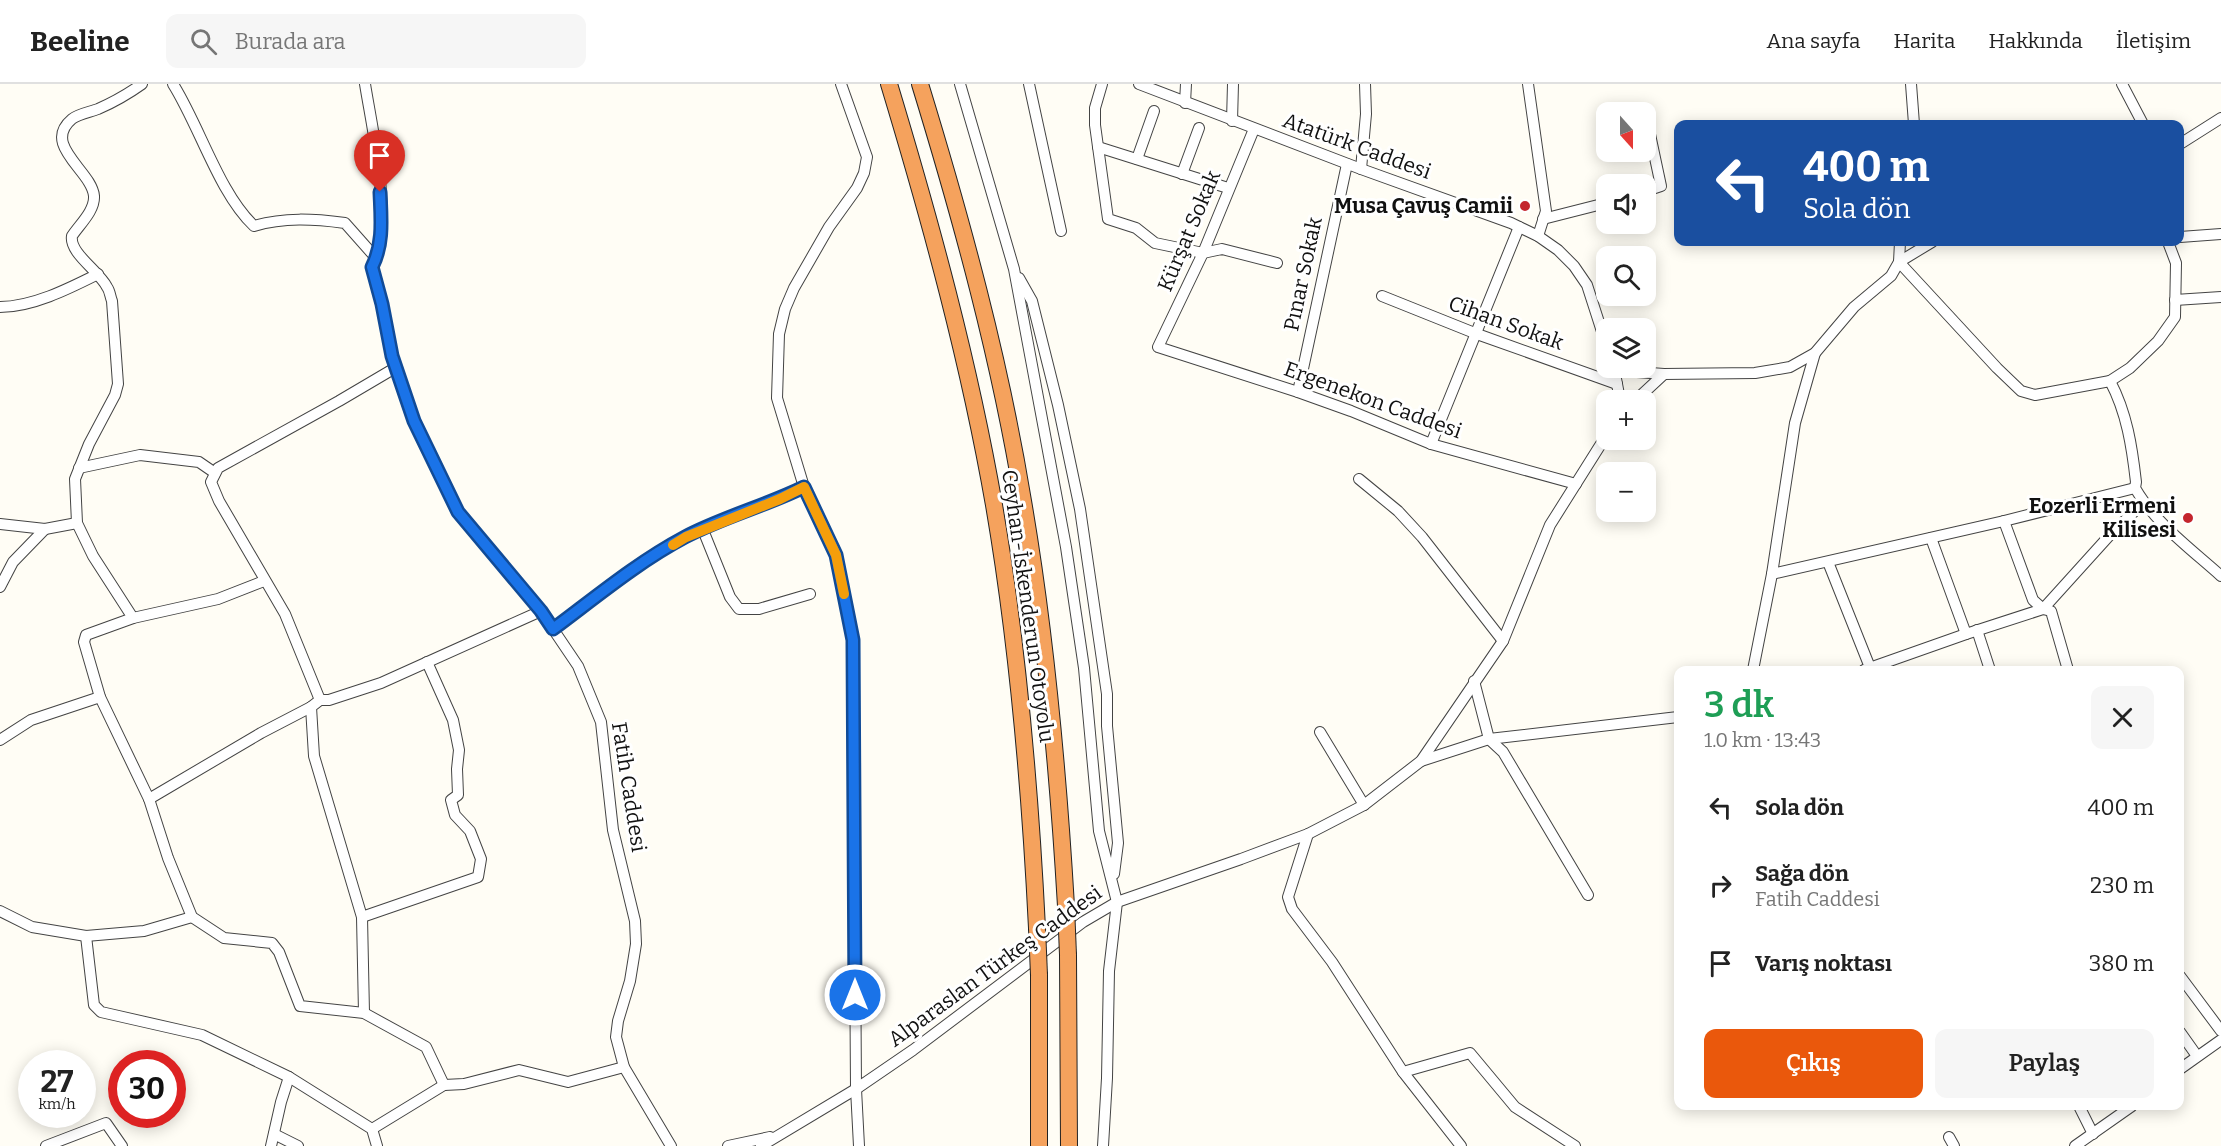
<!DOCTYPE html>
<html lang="tr">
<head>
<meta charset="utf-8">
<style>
	:root { --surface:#fff; --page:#f6f6f6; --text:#222; --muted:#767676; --line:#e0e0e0; --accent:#ea580c }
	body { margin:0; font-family:Bitter,serif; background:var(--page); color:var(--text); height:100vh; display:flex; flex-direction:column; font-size:22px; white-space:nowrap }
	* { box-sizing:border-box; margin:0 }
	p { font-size:20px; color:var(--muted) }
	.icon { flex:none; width:33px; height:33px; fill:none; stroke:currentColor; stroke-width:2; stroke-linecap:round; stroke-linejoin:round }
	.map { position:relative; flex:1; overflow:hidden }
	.panel { position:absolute; left:1674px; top:582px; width:510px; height:444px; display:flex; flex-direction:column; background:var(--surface); border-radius:12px; box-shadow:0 3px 15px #0003 }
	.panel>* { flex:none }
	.banner { position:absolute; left:1674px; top:36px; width:510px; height:126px; border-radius:12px; box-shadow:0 3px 15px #0003; background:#1a4fa0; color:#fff; overflow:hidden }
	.needle { width:39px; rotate:159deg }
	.tools { position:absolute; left:1596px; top:18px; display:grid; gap:12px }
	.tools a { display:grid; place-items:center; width:60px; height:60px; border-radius:12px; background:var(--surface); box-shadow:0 3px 15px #0003; font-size:30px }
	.speed { position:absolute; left:18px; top:966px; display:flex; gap:12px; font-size:30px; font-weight:700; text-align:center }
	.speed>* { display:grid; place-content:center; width:78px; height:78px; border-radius:50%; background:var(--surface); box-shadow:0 3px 15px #0003; line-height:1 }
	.speed small { font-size:15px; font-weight:400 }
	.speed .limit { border:9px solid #d22; background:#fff; color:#111 }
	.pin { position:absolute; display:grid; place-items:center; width:51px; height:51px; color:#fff; margin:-62px -26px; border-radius:50% 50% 50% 0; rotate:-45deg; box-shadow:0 0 6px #0007 }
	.pin .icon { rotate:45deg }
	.me { position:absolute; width:66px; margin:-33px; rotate:0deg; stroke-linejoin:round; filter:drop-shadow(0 0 4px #0008) }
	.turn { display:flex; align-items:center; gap:21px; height:126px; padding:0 30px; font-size:27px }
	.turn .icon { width:78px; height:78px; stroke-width:2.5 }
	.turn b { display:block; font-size:42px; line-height:51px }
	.round { display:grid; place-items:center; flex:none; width:63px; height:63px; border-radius:12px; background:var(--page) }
	.headline { display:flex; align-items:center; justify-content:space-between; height:102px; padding:0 30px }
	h1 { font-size:36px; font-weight:600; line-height:45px; color:#1e9e55 }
	.primary-button { display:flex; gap:12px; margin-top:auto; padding:12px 30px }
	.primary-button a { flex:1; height:69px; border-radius:12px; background:var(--accent); color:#fff; font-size:24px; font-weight:600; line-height:69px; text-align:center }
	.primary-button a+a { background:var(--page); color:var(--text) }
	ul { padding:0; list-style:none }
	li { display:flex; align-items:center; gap:18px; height:78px; padding:0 30px }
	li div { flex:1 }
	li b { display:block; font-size:22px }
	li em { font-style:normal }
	header { display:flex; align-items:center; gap:36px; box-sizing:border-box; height:84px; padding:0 30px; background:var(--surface); border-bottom:2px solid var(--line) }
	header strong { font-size:28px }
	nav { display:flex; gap:33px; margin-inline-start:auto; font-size:21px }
	.search { width:420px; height:54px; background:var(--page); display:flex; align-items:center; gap:15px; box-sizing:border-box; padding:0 21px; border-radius:12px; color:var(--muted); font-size:22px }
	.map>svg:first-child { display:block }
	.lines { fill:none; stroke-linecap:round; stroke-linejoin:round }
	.minor-casing { stroke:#444; stroke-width:12 }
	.highway-casing { stroke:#222; stroke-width:18 }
	.minor { stroke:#fff; stroke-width:10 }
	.highway { stroke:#f5a25d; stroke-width:16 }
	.highway-bridge-casing { stroke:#222; stroke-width:18; stroke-linecap:butt }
	.highway-bridge { stroke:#f5a25d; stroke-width:16 }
	.route-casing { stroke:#114b97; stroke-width:15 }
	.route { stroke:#1a73e8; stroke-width:10 }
	.slow { stroke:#f59e0b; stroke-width:10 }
	.poi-dot { fill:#c4262e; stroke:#fff; stroke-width:2 }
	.labels { text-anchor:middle; stroke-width:6; stroke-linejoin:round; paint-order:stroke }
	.street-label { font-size:21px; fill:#111; stroke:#fff }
	.poi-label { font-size:21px; font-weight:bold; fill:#111; stroke:#fff; text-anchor:end }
</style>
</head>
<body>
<header>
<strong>Beeline</strong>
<div class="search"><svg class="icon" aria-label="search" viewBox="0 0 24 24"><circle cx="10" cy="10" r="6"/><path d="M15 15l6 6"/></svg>Burada ara</div>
<nav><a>Ana sayfa</a><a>Harita</a><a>Hakkında</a><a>İletişim</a></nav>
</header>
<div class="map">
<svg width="2221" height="1062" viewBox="0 0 2221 1062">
	<rect width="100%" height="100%" fill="#fffdf5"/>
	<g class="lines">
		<defs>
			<g id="minor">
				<path d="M173,0C200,43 219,109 254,142C284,133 314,135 345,139L376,174"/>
				<path d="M365,0C373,50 394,138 372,183L382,220L392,271L414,337L458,428L541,527L553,545L578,582L601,638L613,746L635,837L636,860L630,897L618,937L616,953L624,983L671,1062"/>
				<path d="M841,0L867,73L864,89L857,104L829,143L794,204L785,225L779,250L777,314L804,403L836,471L853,556L856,1005L859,1062"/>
				<path d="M960,0L1014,185L1066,463L1084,584L1099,747L1117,818L1109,887L1107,994L1103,1062"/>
				<path d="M1029,0L1061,147"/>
				<path d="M1102,0L1095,24V41L1108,135L1136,144L1155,159L1203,169L1222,165L1277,179"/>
				<path d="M1139,0L1361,85L1511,139L1538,152L1558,166L1574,182L1587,201L1606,260"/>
				<path d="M1528,0L1546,127L1538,152"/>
				<path d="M1911,0L1914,40"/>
				<path d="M2122,0L2143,40"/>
				<path d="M1185,19L1186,0"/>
				<path d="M1232,37L1233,0"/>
				<path d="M1254,45L1203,169L1158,263L1298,308L1351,327L1431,360L1576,400"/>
				<path d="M2180,60L2221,34"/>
				<path d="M1098,63L1228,104"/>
				<path d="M1137,75L1154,27"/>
				<path d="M1361,85L1366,30L1365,0"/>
				<path d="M1182,90L1199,44"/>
				<path d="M1646,107L1661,102L1648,41"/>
				<path d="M1543,135L1606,119"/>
				<path d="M2180,153L2221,150"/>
				<path d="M1900,158L1899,178L1997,284L2021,307L2035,311L2110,297C2127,329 2132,363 2136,398L2135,404C2155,439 2191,465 2221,492"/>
				<path d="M1019,194L1032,217L1058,321L1080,425L1107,610V642L1118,759L1114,790"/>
				<path d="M1382,212L1477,250L1617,300"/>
				<path d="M2175,216L2221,213"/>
				<path d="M0,223C33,223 70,204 98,190"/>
				<path d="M1614,284L1620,316"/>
				<path d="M1624,284L1637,288L1664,290L1755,289L1790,283L1815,269L1854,223L1891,192L1899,178L1932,158"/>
				<path d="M2110,297L2130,284L2158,257L2175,233L2176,179L2168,158"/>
				<path d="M1298,308L1347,80"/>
				<path d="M1636,316L1664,290"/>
				<path d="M1431,360L1519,143"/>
				<path d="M79,384L140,371L199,378L215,389"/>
				<path d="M1359,395L1398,427L1422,453L1503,557"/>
				<path d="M2004,437L2033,516L2043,525L2051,527L2068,586"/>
				<path d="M0,440L45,445L77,439"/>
				<path d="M703,446L730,513L739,525H759L810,510"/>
				<path d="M1931,454L1966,550"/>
				<path d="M1828,478L1871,586"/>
				<path d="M1772,490L2004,437L2135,404"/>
				<path d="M264,497L218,515L133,534L86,551L84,558L100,613L149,715L168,774L192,833L224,854L272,859L279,868L300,922L364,929L426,963L444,1001"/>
				<path d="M0,503L13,478L45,445"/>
				<path d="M133,534L93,472L77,439L75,395L89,360L115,311L118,300L112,217C110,212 110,207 107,203C99,187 69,169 72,152C79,141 95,127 94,112C92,87 41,61 72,35C78,30 90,28 98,25C114,18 128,10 142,0"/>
				<path d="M553,545C596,513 638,478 685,453C723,433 765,422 804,403"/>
				<path d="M1977,546L1990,586"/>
				<path d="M1753,586L1772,490L1795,339L1815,269"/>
				<path d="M1864,586L1966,550L2043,525L2109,452L2143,419"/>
				<path d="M1474,597L1489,655L1503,668L1588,811"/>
				<path d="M320,616L285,530L219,417L211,398L218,384L339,317L395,284"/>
				<path d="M1320,648L1364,721"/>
				<path d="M0,656L31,636L100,613"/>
				<path d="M1421,677L1489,655L1678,633"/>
				<path d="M149,715L261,649L311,623"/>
				<path d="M1308,750L1288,813L1292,825L1332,878L1403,988L1470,969L1515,1023L1575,1062"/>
				<path d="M0,827L32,843L86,852L144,847L192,833"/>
				<path d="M362,833L478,793L481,775L470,747L455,731L451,716L458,711L457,685L459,666L453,636L427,578"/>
				<path d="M86,852L94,921L101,928L202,951L289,993L372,1045L377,1062"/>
				<path d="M2180,892L2221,947"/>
				<path d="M364,929L362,833L314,672L311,623L320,616H329L381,599L541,527"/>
				<path d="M2180,948L2197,972"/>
				<path d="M2180,985L2221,956"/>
				<path d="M1403,988L1461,1062"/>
				<path d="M2079,1022L2093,1050"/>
				<path d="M372,1045L444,1001L464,1000L519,986L568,998L624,983"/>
				<path d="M274,1050L298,1062"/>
				<path d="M1949,1053L1954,1062"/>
				<path d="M46,1062L106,1039L122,1062"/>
				<path d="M271,1062L281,1018L289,993"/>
				<path d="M728,1062L770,1053"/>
				<path d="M761,1062L856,1005L913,966L1083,838L1117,818L1241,775L1308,750L1364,721L1421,677L1503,557L1550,441L1606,352"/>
				<path d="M2075,1062L2132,1022"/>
			</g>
			<g id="highway">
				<path d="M889,0C931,139 969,278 994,421C1018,561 1030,703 1037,844"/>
				<path d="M920,0C962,137 1000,276 1023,417C1046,551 1058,686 1066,822"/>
				<path d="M1068,871L1069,1062"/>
				<path d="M1039,891V1062"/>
			</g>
		</defs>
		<!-- minor casing -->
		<use href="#minor" class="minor-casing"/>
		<!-- highway casing -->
		<use href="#highway" class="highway-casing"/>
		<!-- minor -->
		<use href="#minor" class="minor"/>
		<!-- highway -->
		<use href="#highway" class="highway"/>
		<defs>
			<g id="highway-bridge">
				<path d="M1066,822L1068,871"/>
				<path d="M1037,844L1039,891"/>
			</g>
		</defs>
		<!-- highway-bridge casing -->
		<use href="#highway-bridge" class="highway-bridge-casing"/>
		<!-- highway-bridge -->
		<use href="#highway-bridge" class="highway-bridge"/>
	</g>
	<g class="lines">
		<defs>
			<path id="route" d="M380,108C381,134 384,159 372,183L382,220L392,272L414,337L458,428L541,527L553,545C596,513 638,478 685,453C723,433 765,422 804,403L836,471L853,556L855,911"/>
		</defs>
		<!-- route casing -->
		<use href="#route" class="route-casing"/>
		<!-- route -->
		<use href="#route" class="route"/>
		<!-- slow -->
		<path class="slow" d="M673,461L686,453L780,415L804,403L836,471L844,510"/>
	</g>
	<!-- markers -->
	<g class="poi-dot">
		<circle cx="1525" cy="122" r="6"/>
		<circle cx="2188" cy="434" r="6"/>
	</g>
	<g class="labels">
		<!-- street labels -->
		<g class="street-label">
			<text transform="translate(1357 62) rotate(20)" y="7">Atatürk Caddesi</text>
			<text transform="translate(1189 147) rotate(-67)" y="7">Kürşat Sokak</text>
			<text transform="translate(1303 190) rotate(-78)" y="7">Pınar Sokak</text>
			<text transform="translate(1506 239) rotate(20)" y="7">Cihan Sokak</text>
			<text transform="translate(1373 316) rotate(20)" y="7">Ergenekon Caddesi</text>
			<text transform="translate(1028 522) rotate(82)" y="7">Ceyhan-İskenderun Otoyolu</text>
			<text transform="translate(629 703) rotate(81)" y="7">Fatih Caddesi</text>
			<text transform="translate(995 882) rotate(-36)" y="7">Alparaslan Türkeş Caddesi</text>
		</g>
		<!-- poi labels -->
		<g class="poi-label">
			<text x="1513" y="129">Musa Çavuş Camii</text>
			<text x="2176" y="429">Eozerli Ermeni<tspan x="2176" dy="24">Kilisesi</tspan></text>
		</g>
	</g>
</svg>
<div class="tools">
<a><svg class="needle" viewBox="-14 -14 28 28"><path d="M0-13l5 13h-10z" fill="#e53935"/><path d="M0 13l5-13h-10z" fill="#767676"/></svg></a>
<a><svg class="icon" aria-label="sound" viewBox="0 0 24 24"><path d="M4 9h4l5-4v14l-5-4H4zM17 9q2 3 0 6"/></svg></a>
<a><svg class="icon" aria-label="search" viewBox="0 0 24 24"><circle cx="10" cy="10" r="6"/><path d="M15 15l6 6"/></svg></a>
<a><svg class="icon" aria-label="layers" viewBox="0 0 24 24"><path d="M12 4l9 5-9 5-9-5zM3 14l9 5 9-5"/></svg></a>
<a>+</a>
<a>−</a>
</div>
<div class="speed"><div>27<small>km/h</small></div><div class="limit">30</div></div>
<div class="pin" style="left:380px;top:108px;background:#d93025"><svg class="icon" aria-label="arrive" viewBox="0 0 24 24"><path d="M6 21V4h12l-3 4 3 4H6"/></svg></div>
<svg class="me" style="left:855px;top:911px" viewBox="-20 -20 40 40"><circle r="17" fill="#1a73e8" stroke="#fff" stroke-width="3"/><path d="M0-11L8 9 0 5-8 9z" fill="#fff"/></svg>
<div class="banner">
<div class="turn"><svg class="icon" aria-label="left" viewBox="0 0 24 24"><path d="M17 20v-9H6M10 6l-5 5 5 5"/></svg><div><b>400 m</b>Sola dön</div></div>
</div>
<section class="panel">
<div class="headline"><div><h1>3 dk</h1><p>1.0 km · 13:43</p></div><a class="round"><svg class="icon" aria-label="close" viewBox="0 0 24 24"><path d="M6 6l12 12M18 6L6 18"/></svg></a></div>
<ul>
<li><svg class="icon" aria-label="left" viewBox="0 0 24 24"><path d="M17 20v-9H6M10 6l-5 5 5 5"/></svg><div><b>Sola dön</b></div><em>400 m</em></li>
<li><svg class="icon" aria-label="right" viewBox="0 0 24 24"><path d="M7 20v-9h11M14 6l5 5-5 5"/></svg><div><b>Sağa dön</b><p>Fatih Caddesi</p></div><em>230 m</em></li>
<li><svg class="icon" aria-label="arrive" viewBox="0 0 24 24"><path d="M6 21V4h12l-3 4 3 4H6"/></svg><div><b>Varış noktası</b></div><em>380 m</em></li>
</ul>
<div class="primary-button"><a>Çıkış</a><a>Paylaş</a></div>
</section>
</div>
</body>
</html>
